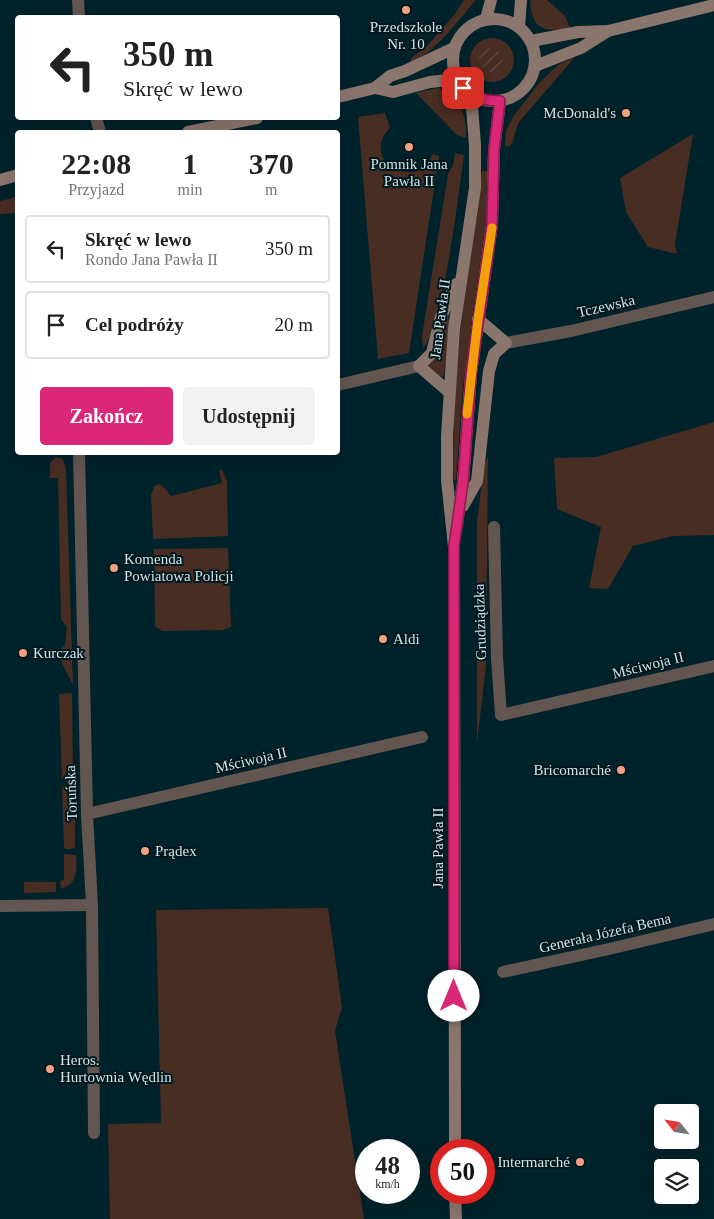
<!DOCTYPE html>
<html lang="pl">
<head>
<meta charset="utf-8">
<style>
	:root { --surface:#fff; --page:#f2f2f2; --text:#222; --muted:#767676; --line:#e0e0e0; --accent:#db2777 }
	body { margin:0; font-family:"Times New Roman",serif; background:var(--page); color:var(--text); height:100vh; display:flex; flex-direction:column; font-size:19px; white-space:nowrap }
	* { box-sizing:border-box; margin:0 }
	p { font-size:16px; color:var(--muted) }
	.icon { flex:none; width:28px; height:28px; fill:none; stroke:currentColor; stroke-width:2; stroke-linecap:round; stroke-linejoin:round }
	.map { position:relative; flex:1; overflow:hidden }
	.sheet { position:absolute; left:15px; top:130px; width:325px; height:325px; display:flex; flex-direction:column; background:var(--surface); border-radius:5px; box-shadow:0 5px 20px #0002 }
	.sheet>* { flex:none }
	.guide { position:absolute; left:15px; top:15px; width:325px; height:105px; border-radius:5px; box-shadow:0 5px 20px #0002; background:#fff; color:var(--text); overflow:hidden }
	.needle { width:32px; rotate:300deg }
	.buttons { position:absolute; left:654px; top:1104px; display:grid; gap:10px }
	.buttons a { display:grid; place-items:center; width:45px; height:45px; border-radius:5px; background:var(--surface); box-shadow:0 5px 20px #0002; font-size:25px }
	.speed { position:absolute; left:355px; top:1139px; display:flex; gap:10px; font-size:25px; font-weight:700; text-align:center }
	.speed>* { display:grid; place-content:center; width:65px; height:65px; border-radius:50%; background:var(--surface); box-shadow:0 5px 20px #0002; line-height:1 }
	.speed small { font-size:12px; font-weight:400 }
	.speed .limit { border:8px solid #d22; background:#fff; color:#111 }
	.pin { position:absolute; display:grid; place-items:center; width:42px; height:42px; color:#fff; margin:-21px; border-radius:10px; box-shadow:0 2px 8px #0006 }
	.me { position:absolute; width:55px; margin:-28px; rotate:0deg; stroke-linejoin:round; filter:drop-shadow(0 0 4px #0008) }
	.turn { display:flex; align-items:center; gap:18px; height:105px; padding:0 25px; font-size:22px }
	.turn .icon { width:65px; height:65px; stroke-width:2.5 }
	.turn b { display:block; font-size:35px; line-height:42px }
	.eta { display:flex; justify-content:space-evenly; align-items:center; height:85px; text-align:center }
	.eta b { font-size:30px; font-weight:700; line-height:35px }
	.cta { display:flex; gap:10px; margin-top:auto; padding:10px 25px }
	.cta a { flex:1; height:58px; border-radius:5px; background:var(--accent); color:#fff; font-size:20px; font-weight:700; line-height:58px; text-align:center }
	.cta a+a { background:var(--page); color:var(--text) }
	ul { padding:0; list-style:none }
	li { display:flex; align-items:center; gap:15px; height:68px; margin:0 10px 8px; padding:0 15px; border:2px solid var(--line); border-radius:5px }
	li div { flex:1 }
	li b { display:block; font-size:19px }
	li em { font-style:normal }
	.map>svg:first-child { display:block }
	.green { fill:#482d23 }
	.garden { fill:url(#garden-furrows) }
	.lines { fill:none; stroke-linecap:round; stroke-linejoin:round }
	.minor { stroke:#635651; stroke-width:12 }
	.secondary { stroke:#8b766e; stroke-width:12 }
	.route-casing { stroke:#8e194d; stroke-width:12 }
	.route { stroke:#db2777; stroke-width:9 }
	.slow { stroke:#f59e0b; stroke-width:9 }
	.poi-dot { fill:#f2a07f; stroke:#00181e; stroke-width:2 }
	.labels { text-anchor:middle; stroke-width:4; stroke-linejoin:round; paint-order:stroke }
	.poi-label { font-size:15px; fill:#d0e3e8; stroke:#00181e; text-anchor:start }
	.street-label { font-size:15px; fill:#d0e3e8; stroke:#00181e }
</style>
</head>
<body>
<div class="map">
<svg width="714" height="1219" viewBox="0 0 714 1219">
	<defs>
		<pattern id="garden-furrows" width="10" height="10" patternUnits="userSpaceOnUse" patternTransform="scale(1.25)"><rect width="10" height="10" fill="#482d23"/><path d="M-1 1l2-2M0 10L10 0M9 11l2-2" fill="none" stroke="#614b43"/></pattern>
	</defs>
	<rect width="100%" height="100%" fill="#00222a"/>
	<!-- green -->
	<g class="green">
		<path d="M464,0H476C456,23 438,49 411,63V58L427,46L455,14Z"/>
		<path d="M530,0H547L565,16L570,28C544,33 531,29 530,0Z"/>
		<circle cx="492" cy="60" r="22"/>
		<path d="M575,57L519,122C515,130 515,139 510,146H505L506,131L512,118L539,83L558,65Z"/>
		<path d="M438,88C460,94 467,117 466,138L457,135L416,93Z"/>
		<path d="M385,113L390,128C371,146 383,172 409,172C410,172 415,172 417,171C424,168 429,161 433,154L439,156L409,353L378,359L358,117Z"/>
		<path d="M693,134L675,244L677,254L648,247L626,212L620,178Z"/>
		<path d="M455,153L464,155C459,190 443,329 423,348L422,336L448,174L453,165Z"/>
		<path d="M482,171H487L486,221L463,385L456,481L454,480C452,460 454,440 454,420C456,373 460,326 467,280C472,244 479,207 482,171Z"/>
		<path d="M17,197V213L0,214V201Z"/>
		<path d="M446,318H448L450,320L444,375L442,377L428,369L427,363Z"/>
		<path d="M714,422V535L673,536L633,546L608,589L589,588L601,527L557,509L554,458L596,457Z"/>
		<path d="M488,456L486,666L477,743V522L484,465Z"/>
		<path d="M56,457L63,459L66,469L73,685L57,653L65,645L67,627L61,619L58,478H50V463Z"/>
		<path d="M222,469L227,481L228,536L153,539L151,495L154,487L158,484L162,485L171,496L222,483L219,471Z"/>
		<path d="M228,548L231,627L222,630L162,631L155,626L154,549Z"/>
		<path d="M72,693L73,778L62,779L59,694Z"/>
		<path d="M62,786H75V847L71,849H66L64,847Z"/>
		<path d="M64,854L76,855C77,870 78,884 61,889L60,881L64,880Z"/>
		<path d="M24,882H56V892L24,893Z"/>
		<path d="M328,908L342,1007L335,1031L364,1219H110L108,1124L161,1123L156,910Z"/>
	</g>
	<!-- garden -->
	<circle class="garden" cx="491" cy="60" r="12"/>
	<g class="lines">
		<!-- minor -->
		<g class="minor">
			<path d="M78,0L79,18"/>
			<path d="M96,118L100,132"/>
			<path d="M506,343L571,331L714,297"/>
			<path d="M338,385L419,366"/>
			<path d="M79,452L87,814L92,905L94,1133"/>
			<path d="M494,527L497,658L501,715L714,666"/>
			<path d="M87,814L422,737"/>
			<path d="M0,906L92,905"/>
			<path d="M503,972L609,949L714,924"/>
		</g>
		<!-- secondary -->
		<g class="secondary">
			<circle cx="494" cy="60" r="41"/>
			<path d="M486,19L491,0"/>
			<path d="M519,27L521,0"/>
			<path d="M531,41L578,32L608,31L714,5"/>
			<path d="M535,66L581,48L608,31"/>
			<path d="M375,88L393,92L430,82L457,79"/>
			<path d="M338,97L375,88L390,76L405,71L454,48"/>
			<path d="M188,132L257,118"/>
			<path d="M0,180L18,175"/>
			<path d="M449,392L419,366L432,353L441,317L456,284"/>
			<path d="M463,506L477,481L489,371L494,354L506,343L478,319"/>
			<path d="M456,532L463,482L471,374L492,225L494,150L500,101"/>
			<path d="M455,1150L454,547L447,480V436L454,329L475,188V145L471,95"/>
			<path d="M455,1192L456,1219"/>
		</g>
	</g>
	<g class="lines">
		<defs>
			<path id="route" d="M454,996V546L463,482L471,374L492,225L494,150L500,101C485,101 475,98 463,88"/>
		</defs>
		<!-- route casing -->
		<use href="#route" class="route-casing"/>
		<!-- route -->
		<use href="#route" class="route"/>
		<!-- slow -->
		<path class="slow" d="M467,414L478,319L492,228"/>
	</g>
	<!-- markers -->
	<g class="poi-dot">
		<circle cx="406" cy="10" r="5"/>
		<circle cx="626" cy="113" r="5"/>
		<circle cx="409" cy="147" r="5"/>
		<circle cx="114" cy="568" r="5"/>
		<circle cx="383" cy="639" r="5"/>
		<circle cx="23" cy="653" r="5"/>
		<circle cx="621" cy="770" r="5"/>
		<circle cx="145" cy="851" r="5"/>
		<circle cx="50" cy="1069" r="5"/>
		<circle cx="580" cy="1162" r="5"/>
	</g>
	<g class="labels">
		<!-- poi labels -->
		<g class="poi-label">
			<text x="406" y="32" text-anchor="middle">Przedszkole<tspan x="406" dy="17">Nr. 10</tspan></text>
			<text x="616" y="118" text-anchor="end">McDonald's</text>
			<text x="409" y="169" text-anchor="middle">Pomnik Jana<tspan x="409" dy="17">Pawła II</tspan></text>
			<text x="124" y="564">Komenda<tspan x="124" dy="17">Powiatowa Policji</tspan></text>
			<text x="393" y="644">Aldi</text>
			<text x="33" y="658">Kurczak</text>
			<text x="611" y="775" text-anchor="end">Bricomarché</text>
			<text x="155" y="856">Prądex</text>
			<text x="60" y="1065">Heros.<tspan x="60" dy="17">Hurtownia Wędlin</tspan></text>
			<text x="570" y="1167" text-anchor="end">Intermarché</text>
		</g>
		<!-- street labels -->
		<g class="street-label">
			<text transform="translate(606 306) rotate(-13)" y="5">Tczewska</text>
			<text transform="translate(440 319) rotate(-83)" y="5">Jana Pawła II</text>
			<text transform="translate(480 622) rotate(-92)" y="5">Grudziądzka</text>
			<text transform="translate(648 665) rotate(-14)" y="5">Mściwoja II</text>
			<text transform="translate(251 760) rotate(-13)" y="5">Mściwoja II</text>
			<text transform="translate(71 793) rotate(-92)" y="5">Toruńska</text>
			<text transform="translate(438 848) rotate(-90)" y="5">Jana Pawła II</text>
			<text transform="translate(605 933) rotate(-13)" y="5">Generała Józefa Bema</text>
		</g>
	</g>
</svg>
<div class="buttons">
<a><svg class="needle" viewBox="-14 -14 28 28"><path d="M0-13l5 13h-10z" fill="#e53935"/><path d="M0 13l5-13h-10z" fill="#767676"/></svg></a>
<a><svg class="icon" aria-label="layers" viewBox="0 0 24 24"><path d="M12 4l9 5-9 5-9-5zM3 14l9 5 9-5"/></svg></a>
</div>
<div class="speed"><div>48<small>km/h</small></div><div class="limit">50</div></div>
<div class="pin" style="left:463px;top:88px;background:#d93025"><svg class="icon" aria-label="arrive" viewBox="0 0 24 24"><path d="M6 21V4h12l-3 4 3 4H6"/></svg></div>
<svg class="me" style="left:454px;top:996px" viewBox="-20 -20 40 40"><circle r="19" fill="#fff"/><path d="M0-13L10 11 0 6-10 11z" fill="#db2777"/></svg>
<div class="guide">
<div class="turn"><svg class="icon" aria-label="left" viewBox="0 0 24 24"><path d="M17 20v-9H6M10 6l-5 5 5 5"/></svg><div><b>350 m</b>Skręć w lewo</div></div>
</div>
<section class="sheet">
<div class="eta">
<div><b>22:08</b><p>Przyjazd</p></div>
<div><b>1</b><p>min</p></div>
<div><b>370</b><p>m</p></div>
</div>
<ul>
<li><svg class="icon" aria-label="left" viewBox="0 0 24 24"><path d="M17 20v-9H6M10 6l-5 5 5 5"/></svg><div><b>Skręć w lewo</b><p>Rondo Jana Pawła II</p></div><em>350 m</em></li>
<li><svg class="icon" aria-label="arrive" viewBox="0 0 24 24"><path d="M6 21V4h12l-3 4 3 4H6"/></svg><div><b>Cel podróży</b></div><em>20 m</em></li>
</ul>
<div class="cta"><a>Zakończ</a><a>Udostępnij</a></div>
</section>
</div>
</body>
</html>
